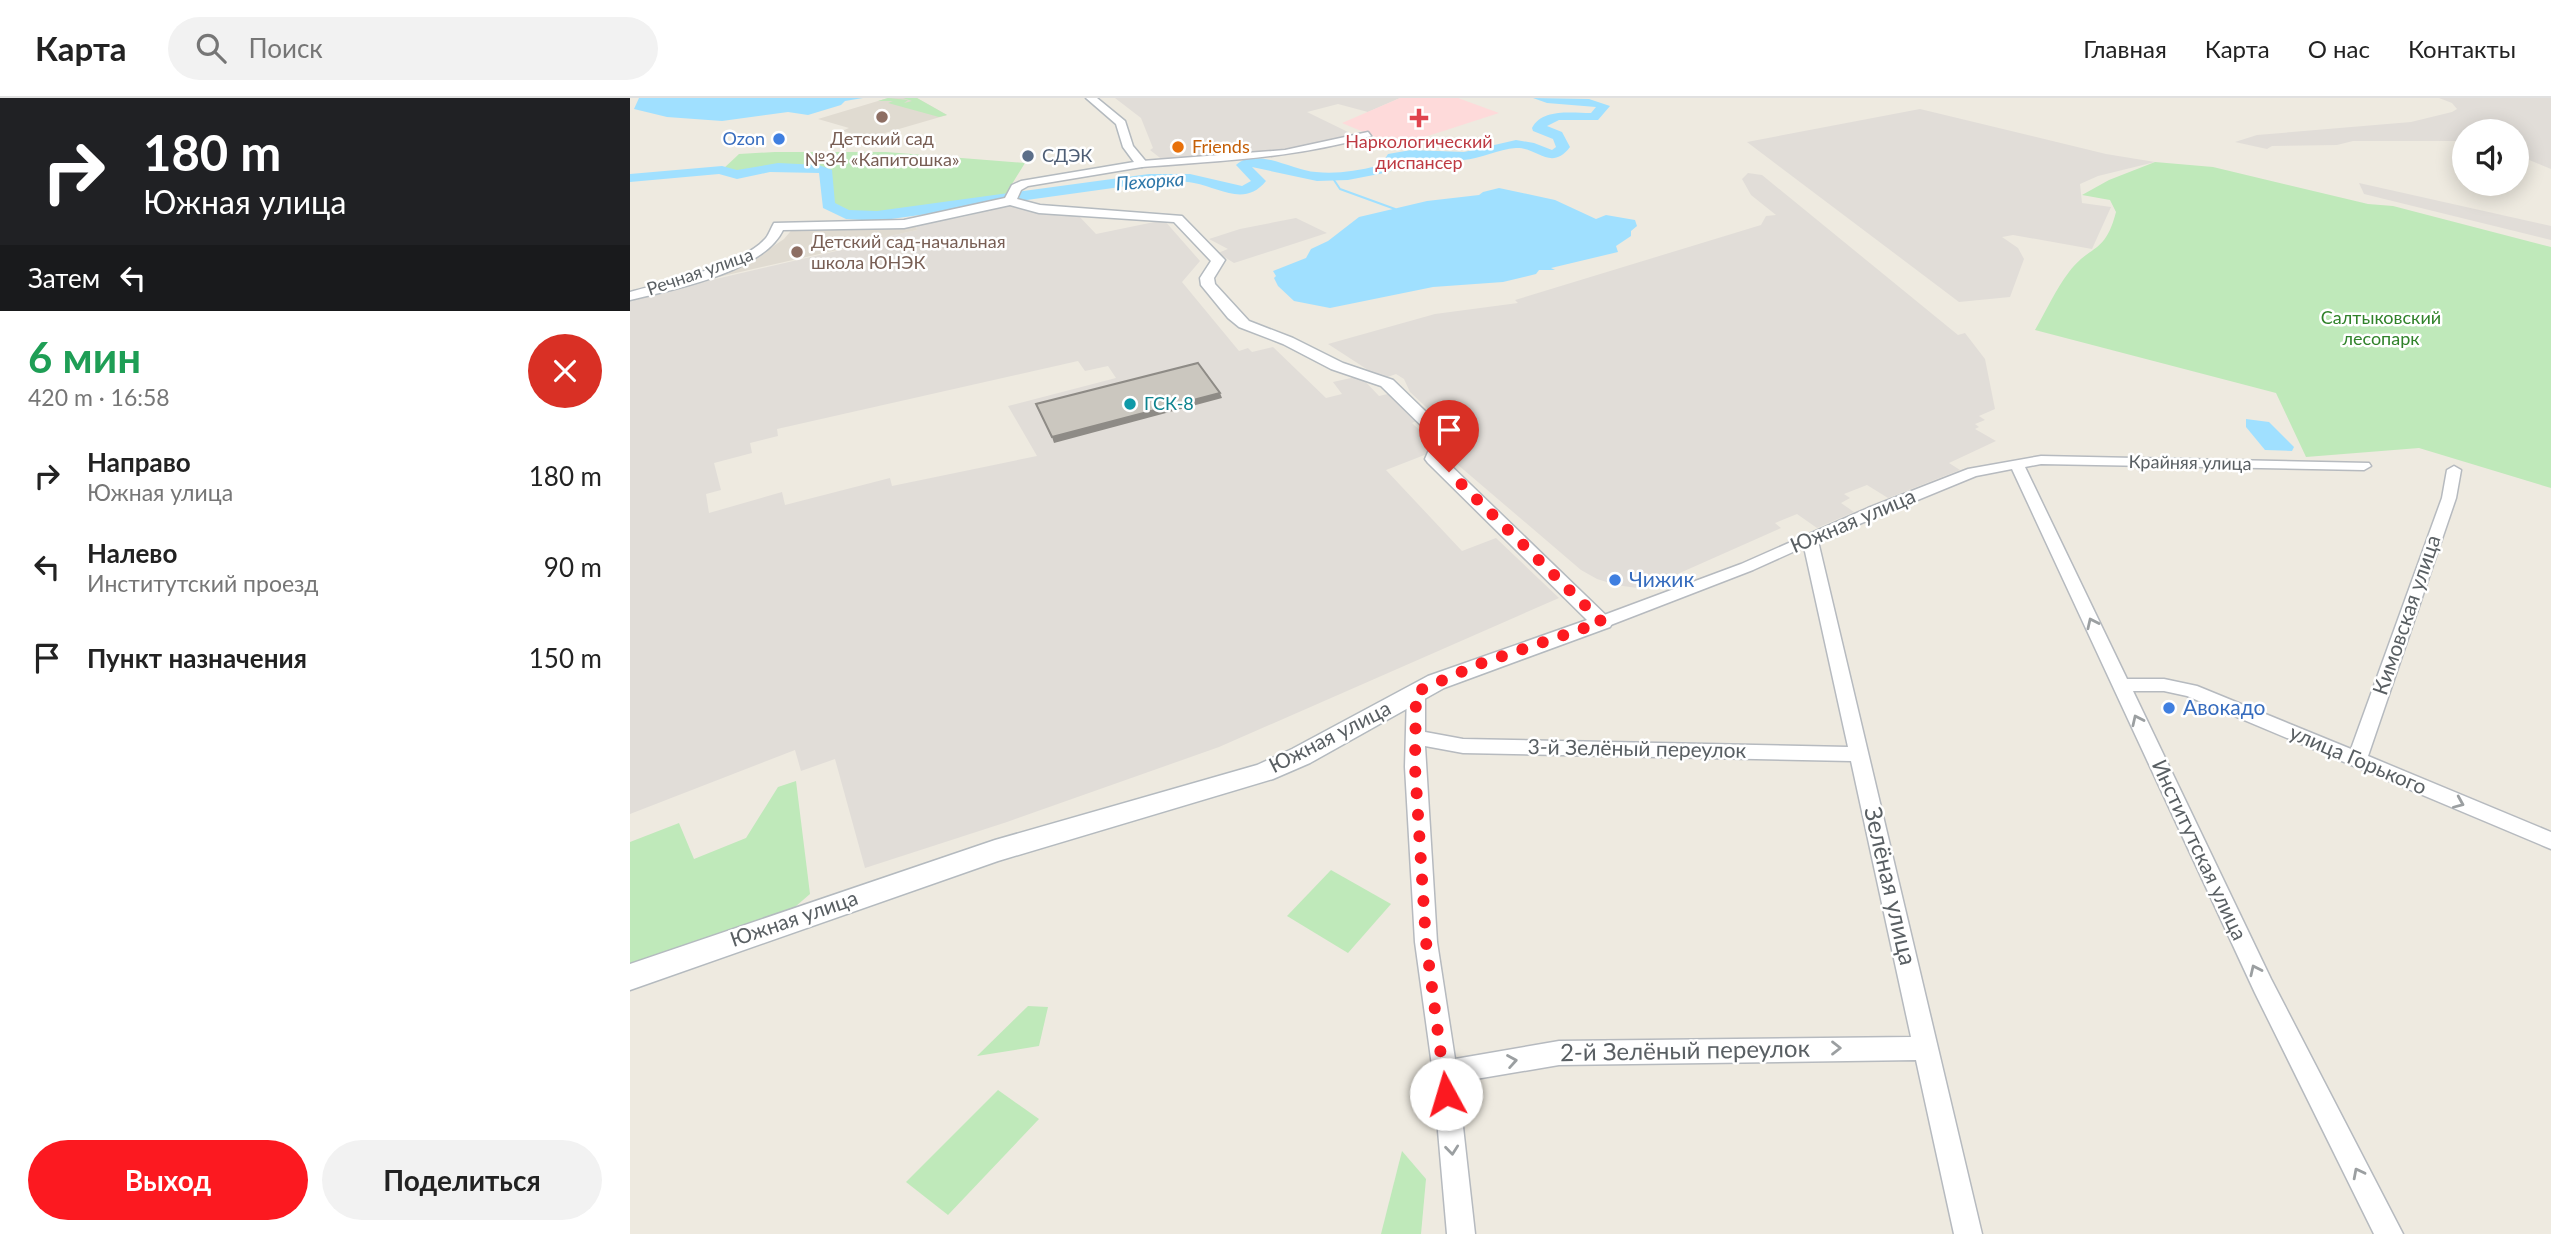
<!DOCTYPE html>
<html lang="ru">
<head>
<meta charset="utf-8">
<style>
	:root { --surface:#fff; --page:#f2f2f2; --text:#222; --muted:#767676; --line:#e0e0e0; --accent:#fc1920 }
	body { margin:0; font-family:Lato,sans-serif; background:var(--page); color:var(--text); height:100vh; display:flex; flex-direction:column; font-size:26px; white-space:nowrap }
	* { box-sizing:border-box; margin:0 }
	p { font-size:23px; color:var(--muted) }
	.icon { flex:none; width:38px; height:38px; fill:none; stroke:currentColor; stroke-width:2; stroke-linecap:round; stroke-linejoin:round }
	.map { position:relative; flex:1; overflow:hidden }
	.panel { display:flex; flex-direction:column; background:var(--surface); width:630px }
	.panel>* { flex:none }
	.banner { background:#202124; color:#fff; overflow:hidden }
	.fabs { position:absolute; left:1822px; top:21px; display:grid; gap:14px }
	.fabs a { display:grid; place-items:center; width:77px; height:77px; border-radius:50%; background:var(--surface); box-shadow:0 4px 18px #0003; font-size:35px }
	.pin { position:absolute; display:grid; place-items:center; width:60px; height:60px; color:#fff; margin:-72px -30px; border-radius:50% 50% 50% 0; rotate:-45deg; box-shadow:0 0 7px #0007 }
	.pin .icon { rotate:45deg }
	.me { position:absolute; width:77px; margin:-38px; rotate:354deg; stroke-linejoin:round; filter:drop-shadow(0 0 5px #0008) }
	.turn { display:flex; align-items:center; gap:24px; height:147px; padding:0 28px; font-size:32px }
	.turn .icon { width:91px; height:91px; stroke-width:2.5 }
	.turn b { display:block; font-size:49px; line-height:60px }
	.then { display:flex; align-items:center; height:66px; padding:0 28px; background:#0003; gap:14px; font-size:26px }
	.round { display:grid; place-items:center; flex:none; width:74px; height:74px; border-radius:37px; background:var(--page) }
	.headline { display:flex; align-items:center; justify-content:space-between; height:119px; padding:0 28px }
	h1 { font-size:42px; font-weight:700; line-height:52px; color:#1e9e55 }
	.action { display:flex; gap:14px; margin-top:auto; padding:14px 28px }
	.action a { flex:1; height:80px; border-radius:42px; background:var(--accent); color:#fff; font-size:28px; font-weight:700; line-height:80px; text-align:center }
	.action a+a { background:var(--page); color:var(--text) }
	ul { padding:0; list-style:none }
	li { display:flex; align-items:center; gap:21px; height:91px; padding:0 28px }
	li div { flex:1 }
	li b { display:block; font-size:26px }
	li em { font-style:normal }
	header { display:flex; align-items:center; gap:42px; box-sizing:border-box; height:98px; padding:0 35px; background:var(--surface); border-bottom:2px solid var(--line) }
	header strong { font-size:33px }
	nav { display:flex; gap:38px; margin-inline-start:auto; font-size:24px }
	.search { width:490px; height:63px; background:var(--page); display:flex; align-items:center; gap:18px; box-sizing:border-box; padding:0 24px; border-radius:38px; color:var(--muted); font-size:26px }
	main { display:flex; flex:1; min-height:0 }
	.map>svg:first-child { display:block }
	.industrial { fill:#e1ddd8; fill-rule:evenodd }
	.education { fill:#e0dbd1 }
	.medical { fill:#fedada }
	.green { fill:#bfe9ba }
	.water { fill:#a0e0ff }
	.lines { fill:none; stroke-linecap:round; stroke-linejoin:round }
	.stream { stroke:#a0e0ff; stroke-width:2 }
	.river { fill:#a0e0ff; fill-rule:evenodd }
	.street-casing { stroke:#b6babf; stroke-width:3 }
	.secondary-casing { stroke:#b4babf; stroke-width:3 }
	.street { fill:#fff; fill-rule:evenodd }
	.secondary { fill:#fff; fill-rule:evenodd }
	.shaded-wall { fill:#8e8b86 }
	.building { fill:#cbc7bf; stroke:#8e8b86; stroke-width:2 }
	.oneway { stroke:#9b9fa1 }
	.route { stroke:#fc1920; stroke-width:12; stroke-dasharray:0 21.6 }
	.education-dot { fill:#8d6e63; stroke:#fff; stroke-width:2.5 }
	.health-dot { fill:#e0444e; stroke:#fff; stroke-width:2.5 }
	.shop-dot { fill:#3f7fe0; stroke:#fff; stroke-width:2.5 }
	.food-dot { fill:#e8710a; stroke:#fff; stroke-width:2.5 }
	.service-dot { fill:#5c6f8a; stroke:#fff; stroke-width:2.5 }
	.culture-dot { fill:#0f9aa8; stroke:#fff; stroke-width:2.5 }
	.labels { text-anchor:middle; stroke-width:5; stroke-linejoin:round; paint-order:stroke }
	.far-shop-label { font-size:18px; fill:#366cbe; stroke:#fff; text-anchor:end }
	.far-education-label { font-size:18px; fill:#785e54; stroke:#fff }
	.far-health-label { font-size:18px; fill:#be3a42; stroke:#fff }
	.far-food-label { font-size:18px; fill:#c56008; stroke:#fff; text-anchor:start }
	.far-service-label { font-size:18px; fill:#4e5e75; stroke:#fff; text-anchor:start }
	.far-street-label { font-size:18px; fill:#595f63; stroke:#fff }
	.far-park-label { font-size:18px; fill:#30822a; stroke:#fff }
	.far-culture-label { font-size:18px; fill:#0d838f; stroke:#fff; text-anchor:start }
	.far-water-label { font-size:19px; font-style:italic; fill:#2e77a9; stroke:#fff }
	.street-label { font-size:21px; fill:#595f63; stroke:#fff }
	.shop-label { font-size:21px; fill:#366cbe; stroke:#fff; text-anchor:start }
	.near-street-label { font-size:24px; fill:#595f63; stroke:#fff }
</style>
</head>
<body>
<header>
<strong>Карта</strong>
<div class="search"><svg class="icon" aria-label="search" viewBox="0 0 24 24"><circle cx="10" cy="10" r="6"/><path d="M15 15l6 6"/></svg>Поиск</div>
<nav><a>Главная</a><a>Карта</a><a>О нас</a><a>Контакты</a></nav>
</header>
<main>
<section class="panel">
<div class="banner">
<div class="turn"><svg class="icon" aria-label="right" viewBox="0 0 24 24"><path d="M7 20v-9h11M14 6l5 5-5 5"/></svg><div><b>180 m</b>Южная улица</div></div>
<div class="then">Затем<svg class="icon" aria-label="left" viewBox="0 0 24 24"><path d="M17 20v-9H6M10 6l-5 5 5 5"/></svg></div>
</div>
<div class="headline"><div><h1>6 мин</h1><p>420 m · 16:58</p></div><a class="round" style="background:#d93025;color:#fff"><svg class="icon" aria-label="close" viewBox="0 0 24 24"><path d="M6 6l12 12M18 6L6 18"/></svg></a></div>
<ul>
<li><svg class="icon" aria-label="right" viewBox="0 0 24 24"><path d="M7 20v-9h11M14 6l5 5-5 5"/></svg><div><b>Направо</b><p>Южная улица</p></div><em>180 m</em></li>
<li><svg class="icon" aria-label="left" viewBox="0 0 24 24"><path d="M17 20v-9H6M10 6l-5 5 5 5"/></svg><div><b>Налево</b><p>Институтский проезд</p></div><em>90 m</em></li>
<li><svg class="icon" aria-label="arrive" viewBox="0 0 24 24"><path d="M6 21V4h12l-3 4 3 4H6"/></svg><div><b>Пункт назначения</b></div><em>150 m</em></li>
</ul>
<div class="action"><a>Выход</a><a>Поделиться</a></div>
</section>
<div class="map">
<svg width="1921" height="1136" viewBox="0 0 1921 1136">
	<rect width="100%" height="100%" fill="#eeeae0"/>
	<!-- industrial -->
	<g class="industrial">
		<path d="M485,0H770L738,14L708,6L677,14L718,34L721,39L643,54L534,63L520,52L523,50L511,20Z"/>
		<path d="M1809,0H1921V71L1887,57L1886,33H1834V43H1723L1707,47L1642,48L1637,51L1605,44L1627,37L1781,24L1822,14L1827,11L1822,5Z"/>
		<path d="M1290,11L1476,56L1525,64L1468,78L1450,86L1452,105L1481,109L1462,151L1383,137L1372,139L1388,150L1394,161L1380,199L1329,204L1117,44Z"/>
		<path d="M1118,75L1132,77L1328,237L1335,235L1355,261L1365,311L1349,318L1355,322L1345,326L1349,329L1345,331L1366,343L1319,365L1330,372L1258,400L1237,387L1214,396L1220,400L1211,405L1224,414L1187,430L1167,416L1145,425L1151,430L1025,486L1007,490L986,487L967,481L951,472L814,355L826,337L780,294L774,281L766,276L752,281L698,246L805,216L888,205L885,202L1131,127L1136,118L1146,117L1121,97L1112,81Z"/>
		<path d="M1729,85L1921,128V142L1734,96Z"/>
		<path d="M381,107L447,116L466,136L534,122L570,163L552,184L609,253L618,250L622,254L643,249L696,300L712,296L703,284L730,278L749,298L762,295L791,321L782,325L802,344L797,356L756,372L832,453L866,440L929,500L589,649L377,724L235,770L205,661L171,673L165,652L0,716V201L228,148L227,145L287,132L286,127L333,119ZM448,263L455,273L478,268L486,280L378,308L407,358L262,388L260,380L155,407L152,394L79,415L76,396L91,392L84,365L122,355L120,345L148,338L147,331Z"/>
		<path d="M666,120L697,135L604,165L588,155L598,151L579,141L610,131Z"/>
	</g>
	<!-- education -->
	<g class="education">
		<path d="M258,0H287L317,17L238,40L212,33L219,30L188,21Z"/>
		<path d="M286,127L287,132L228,145L229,147L84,180L81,176L127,159L154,141L165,128Z"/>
	</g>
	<!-- medical -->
	<path class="medical" d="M770,0H828L869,15L767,48L712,25Z"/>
	<!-- green -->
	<g class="green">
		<path d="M258,0L278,2L274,5L282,3L273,0H287L317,17L309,19L258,5L263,3H248Z"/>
		<path d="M145,54H256L395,65L374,99L247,118L216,116L198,107C196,96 199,82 195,72L134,70L104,76L92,72L109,56Z"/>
		<path d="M1525,64L1583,69L1738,106L1763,108L1921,149V390L1789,350L1676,359L1646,295L1405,232C1416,213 1426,191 1439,174C1460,146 1475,157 1486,114L1480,102L1452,97L1479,82Z"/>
		<path d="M166,683L180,796L158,815L0,869V744L49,725L64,761L116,740L148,689Z"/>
		<path d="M701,772L761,806L718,855L657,818Z"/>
		<path d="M398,908L418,909L409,948L347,958Z"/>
		<path d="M368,992L409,1021L318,1117L276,1084Z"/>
		<path d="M772,1053L796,1081L791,1136H751Z"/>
	</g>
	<!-- water -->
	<g class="water">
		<path d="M9,0H233L215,3L211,7L178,17L158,14L92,23L37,19L4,11Z"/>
		<path d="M869,90L925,102L966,121L976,117L1005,122L1007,128L1001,133V138L986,148L988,154L921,170L925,172H909L906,176L873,184L803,189L700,210L664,203L648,188L644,180L646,178L643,173L676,160L681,151L698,143L729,119L797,103L849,97L853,94Z"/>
		<path d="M1616,321L1639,324L1664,349L1662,353L1635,352L1616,329Z"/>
	</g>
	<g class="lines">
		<!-- stream -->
		<path class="stream" d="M707,78L704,82L710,91L765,111"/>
		<!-- river -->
		<path class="river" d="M903,0L959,1L980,8L968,22H929L917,28L932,34L940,49C921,74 907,49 886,50C868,51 851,61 833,62C811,64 790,57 768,62L761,73L754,75L718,82L687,83L622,69L636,83C615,109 590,90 564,85C550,82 534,84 519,85L247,123L216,121L193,110L189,75L140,74L107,81L89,76L0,84V76L92,68L107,72L148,65L189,67L202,72L205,105L219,112L247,113L519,76H560L612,88L621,83L606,67C626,48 662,73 686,74C706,76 727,73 747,68L751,67L758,56L781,52L834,54L886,42L904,45L922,52L926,49L923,41L903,33L902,30C912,10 942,15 961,15L966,9L917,5Z"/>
		<defs>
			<g id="street">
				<path d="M738,34L741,38C666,60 590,63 512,69L508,66L512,63L655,52Z"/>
				<path d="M1411,358L1739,365L1741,368L1734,372L1411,366L1395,369L1497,581H1534L1567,588L1721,651L1812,400L1817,372L1824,368L1831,372L1826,400L1738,658L1921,734V751L1557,598L1534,593H1503L1641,881L1773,1136H1744L1625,895L1382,371L1346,378L1188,443L1352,1136H1324L1286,962L929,967L828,984L845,1136H817L803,975L785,844L775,669L777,594L780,590H792L795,594V634L833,641L1218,649L1174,449L1123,472L978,528H966L964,524L966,520L1111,466L1238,410L1338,371ZM795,648L833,655L1221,663L1281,939L929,943L825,961L807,844Z"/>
			</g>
			<path id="secondary" d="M456,0H467L495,23L503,48L518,66L512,69L398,88L391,92L387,101L410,107L552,118L595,162L584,180L585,186L619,223L663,240L713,265L763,282L822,339L813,360L983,524L980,529L814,590L680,665L643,681L368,763L0,892V866L365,742L627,667L662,651L798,578L957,522L798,365L795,361L804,340L751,288L701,271L653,246L609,229L598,220L571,187L570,180L581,163L544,124L409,115L380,107L274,130L153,132C133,174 42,192 0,202V194C35,184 112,168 136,140C139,136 141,130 144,125L274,122L375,100L382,87L391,83L504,64L493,49L486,26Z"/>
		</defs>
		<!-- street casing -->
		<use href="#street" class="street-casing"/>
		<!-- secondary casing -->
		<use href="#secondary" class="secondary-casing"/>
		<!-- street -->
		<use href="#street" class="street"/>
		<!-- secondary -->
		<use href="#secondary" class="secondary"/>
	</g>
	<!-- shaded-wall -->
	<path class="shaded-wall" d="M590,295L592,300L424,345L422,339Z"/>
	<!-- building -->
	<path class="building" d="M568,265L590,295L422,339L406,306Z"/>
	<!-- one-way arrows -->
	<defs><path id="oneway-chevron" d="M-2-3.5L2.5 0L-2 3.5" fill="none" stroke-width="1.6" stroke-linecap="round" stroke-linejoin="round" transform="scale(1.75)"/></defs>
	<g class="oneway">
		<use href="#oneway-chevron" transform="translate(1462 525) rotate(-115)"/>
		<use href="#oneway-chevron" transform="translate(1507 622) rotate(-115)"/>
		<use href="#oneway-chevron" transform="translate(1829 705) rotate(23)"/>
		<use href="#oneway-chevron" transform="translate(1625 872) rotate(-115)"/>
		<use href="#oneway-chevron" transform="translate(1206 950)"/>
		<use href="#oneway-chevron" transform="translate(882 963) rotate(-10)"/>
		<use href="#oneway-chevron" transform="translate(822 1052) rotate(84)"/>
		<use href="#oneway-chevron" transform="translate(1728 1075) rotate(-117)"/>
	</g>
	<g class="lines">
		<!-- route -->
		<path class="route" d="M816,996L796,844L785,669L786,594L849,566L972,524L819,374"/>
	</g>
	<!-- markers -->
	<g class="education-dot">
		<circle cx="252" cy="19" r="7"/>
		<circle cx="167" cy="154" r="7"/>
	</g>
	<path class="health-dot" d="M785.5 9.5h7v7h7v7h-7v7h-7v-7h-7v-7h7z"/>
	<g class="shop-dot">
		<circle cx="149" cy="41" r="7"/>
		<circle cx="985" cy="482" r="7"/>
		<circle cx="1539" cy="610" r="7"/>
	</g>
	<circle class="food-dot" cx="548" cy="49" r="7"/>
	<circle class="service-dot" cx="398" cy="58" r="7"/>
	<circle class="culture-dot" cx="500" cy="306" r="7"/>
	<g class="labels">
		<!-- far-shop labels -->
		<g class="far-shop-label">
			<text x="135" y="47">Ozon</text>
		</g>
		<!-- far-education labels -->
		<g class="far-education-label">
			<text x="252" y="47">Детский сад<tspan x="252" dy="21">№34 «Капитошка»</tspan></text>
			<text x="181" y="150" text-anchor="start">Детский сад-начальная<tspan x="181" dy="21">школа ЮНЭК</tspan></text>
		</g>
		<!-- far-health labels -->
		<g class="far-health-label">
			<text x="789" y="50">Наркологический<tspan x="789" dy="21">диспансер</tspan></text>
		</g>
		<!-- far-food labels -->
		<g class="far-food-label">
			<text x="562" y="55">Friends</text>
		</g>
		<!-- far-service labels -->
		<g class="far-service-label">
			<text x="412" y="64">СДЭК</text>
		</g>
		<!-- far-street labels -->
		<g class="far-street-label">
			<text transform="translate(70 174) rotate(-19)" y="6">Речная улица</text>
			<text transform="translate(1560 365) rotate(1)" y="6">Крайняя улица</text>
		</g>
		<!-- far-park labels -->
		<g class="far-park-label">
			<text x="1751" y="226">Салтыковский<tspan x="1751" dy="21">лесопарк</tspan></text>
		</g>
		<!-- far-culture labels -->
		<g class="far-culture-label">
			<text x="514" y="312">ГСК-8</text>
		</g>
		<!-- far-water labels -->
		<g class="far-water-label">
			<text transform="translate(520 83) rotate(-4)" y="7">Пехорка</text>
		</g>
		<!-- street labels -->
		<g class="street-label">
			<text transform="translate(1223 423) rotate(-23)" y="7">Южная улица</text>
			<text transform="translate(1777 517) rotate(-71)" y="7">Кимовская улица</text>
			<text transform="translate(700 639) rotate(-27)" y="7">Южная улица</text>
			<text transform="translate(1007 651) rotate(1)" y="7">3-й Зелёный переулок</text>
			<text transform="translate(1728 662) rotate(23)" y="7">улица Горького</text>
			<text transform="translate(1569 752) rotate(65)" y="7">Институтская улица</text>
			<text transform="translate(164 821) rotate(-19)" y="7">Южная улица</text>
		</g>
		<!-- shop labels -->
		<g class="shop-label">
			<text x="999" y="489">Чижик</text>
			<text x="1553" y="617">Авокадо</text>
		</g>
		<!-- near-street labels -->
		<g class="near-street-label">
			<text transform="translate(1260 788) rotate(77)" y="8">Зелёная улица</text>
			<text transform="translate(1055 953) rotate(-1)" y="8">2-й Зелёный переулок</text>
		</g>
	</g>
</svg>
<div class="fabs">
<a><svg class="icon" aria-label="sound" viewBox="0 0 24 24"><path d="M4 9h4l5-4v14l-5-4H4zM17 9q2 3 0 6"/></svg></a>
</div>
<div class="pin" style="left:819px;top:374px;background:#d93025"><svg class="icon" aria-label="arrive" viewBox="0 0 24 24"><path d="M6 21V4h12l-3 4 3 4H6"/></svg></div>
<svg class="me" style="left:816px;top:996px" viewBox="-20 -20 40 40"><circle r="19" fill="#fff"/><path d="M0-13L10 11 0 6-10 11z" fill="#fc1920"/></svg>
</div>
</main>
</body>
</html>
